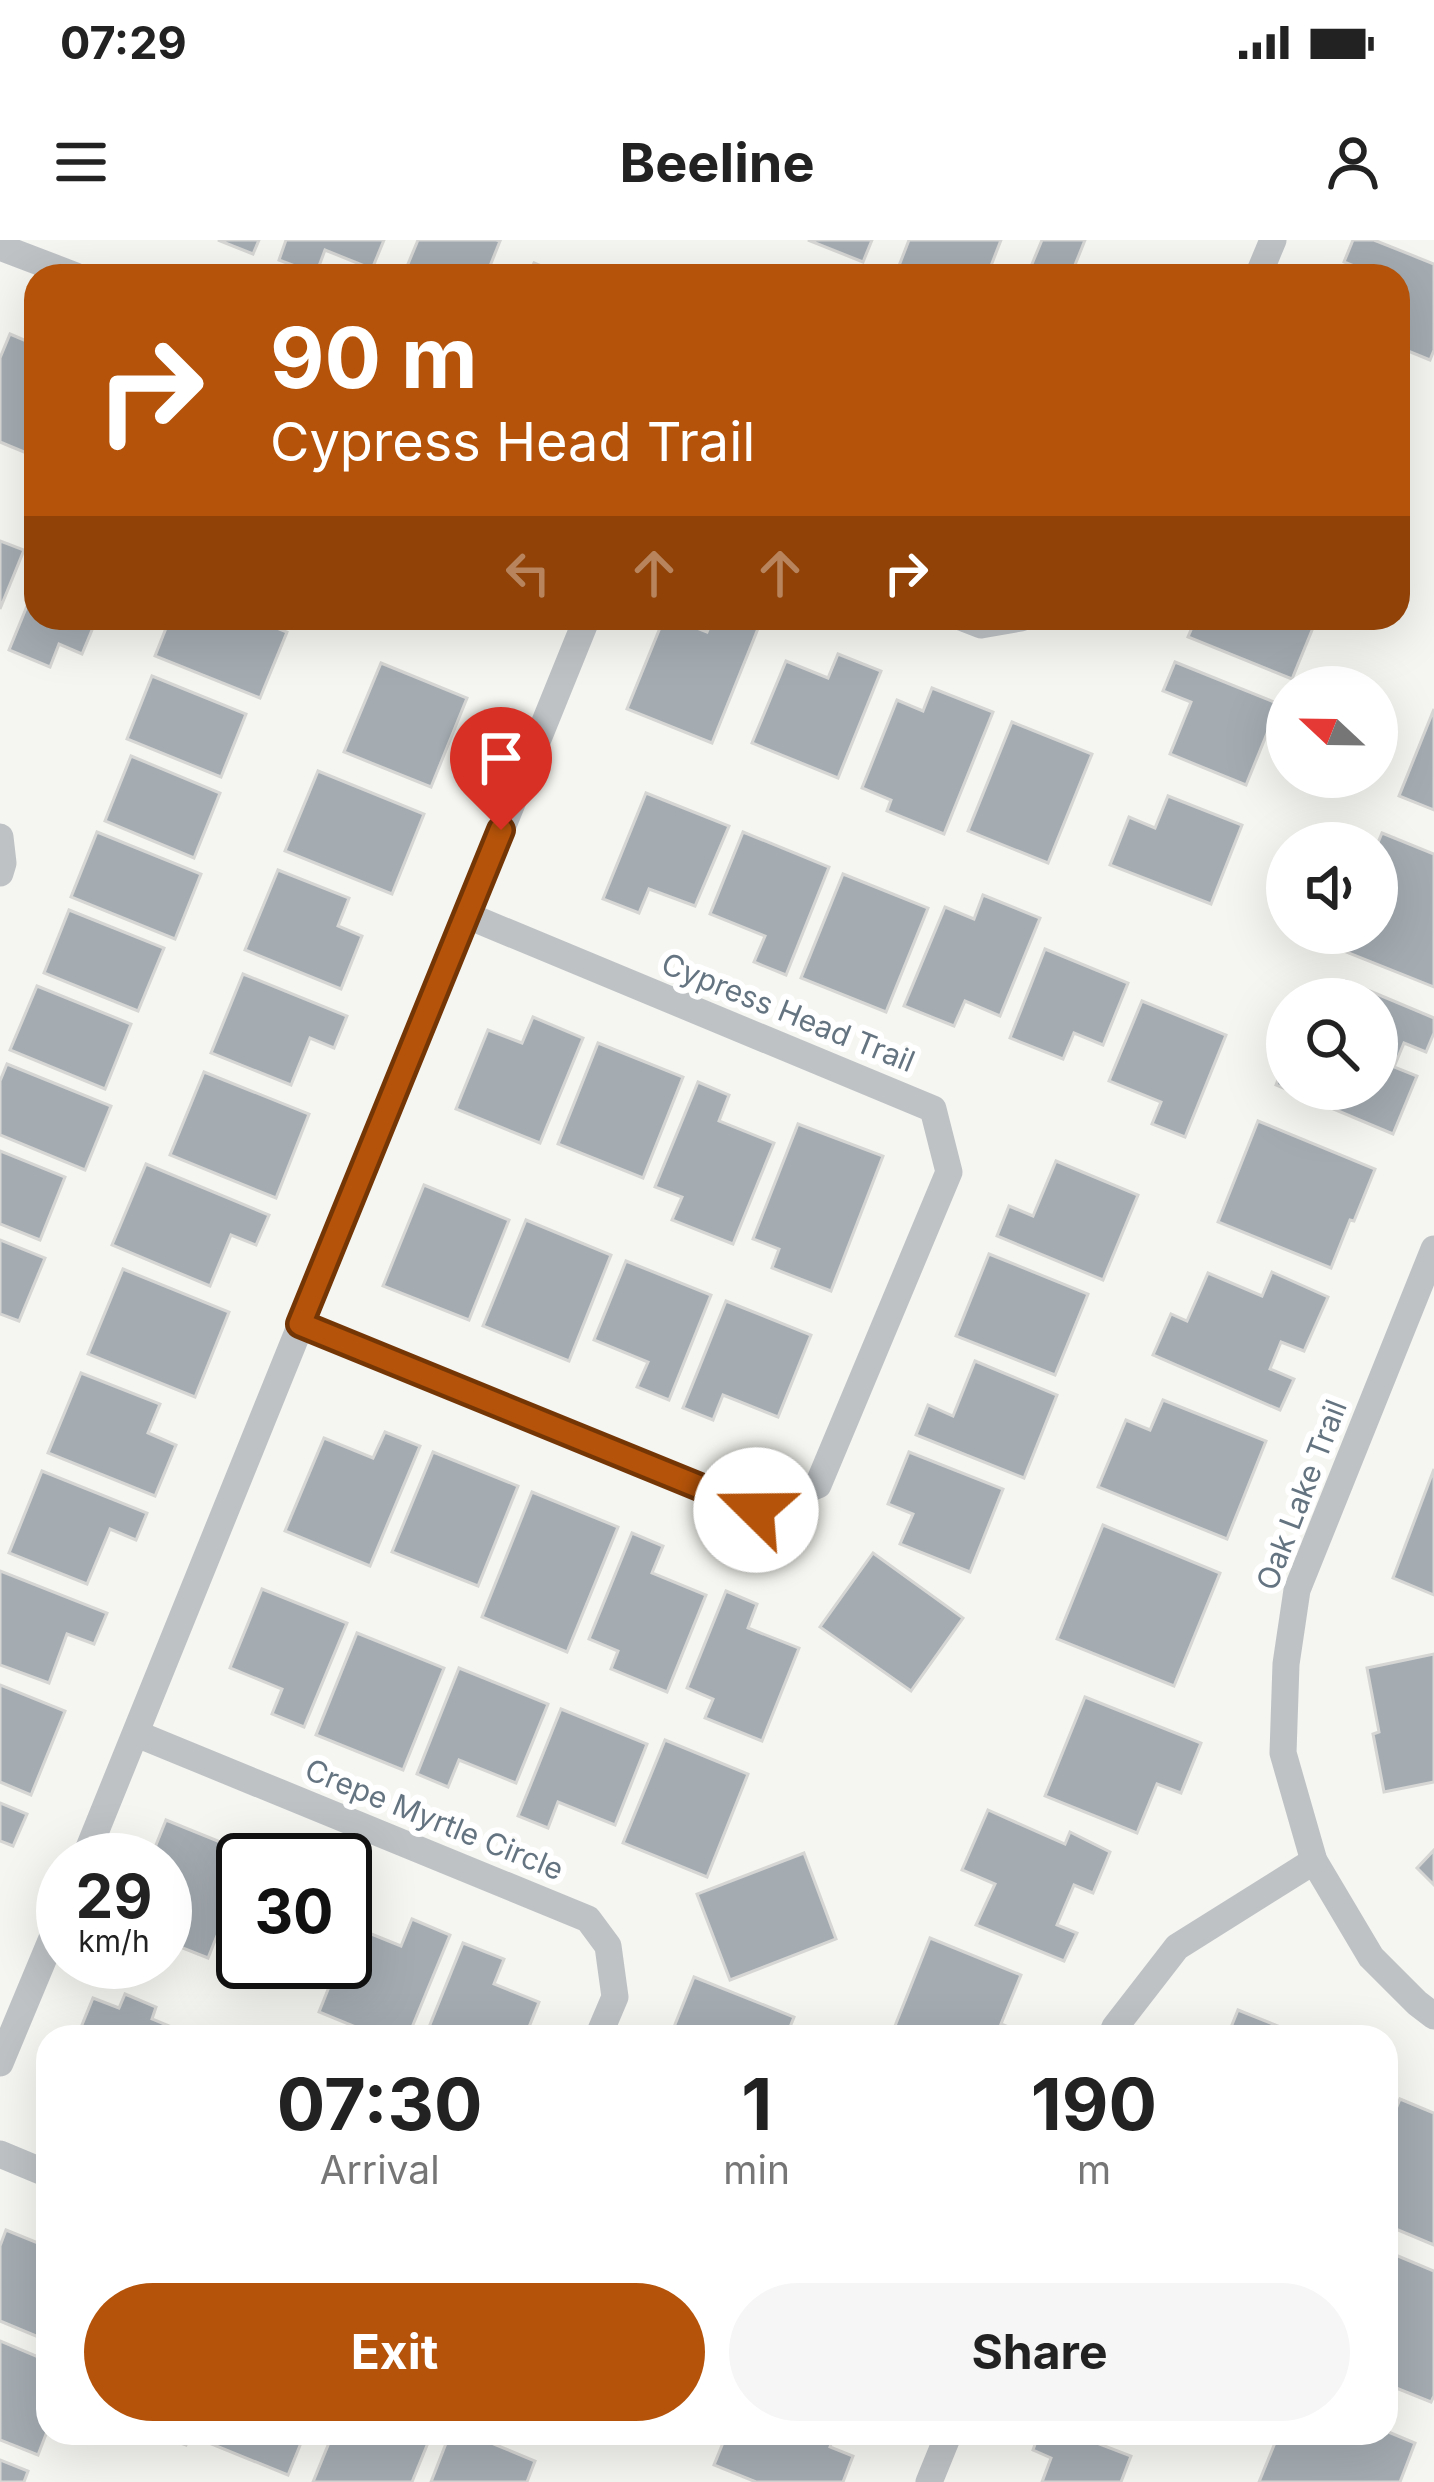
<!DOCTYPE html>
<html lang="en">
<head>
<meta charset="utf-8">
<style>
	:root { --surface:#fff; --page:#f6f6f6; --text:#222; --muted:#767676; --accent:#b45309 }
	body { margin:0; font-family:Inter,sans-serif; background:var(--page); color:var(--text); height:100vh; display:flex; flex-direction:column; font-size:45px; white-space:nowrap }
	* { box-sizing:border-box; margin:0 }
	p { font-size:39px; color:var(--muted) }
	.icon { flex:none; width:66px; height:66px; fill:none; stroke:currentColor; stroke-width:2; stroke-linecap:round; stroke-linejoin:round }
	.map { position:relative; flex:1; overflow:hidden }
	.details { position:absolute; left:36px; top:1785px; width:1362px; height:420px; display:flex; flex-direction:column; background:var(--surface); border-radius:36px; box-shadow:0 12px 48px #0002 }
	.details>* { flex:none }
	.top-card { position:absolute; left:24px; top:24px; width:1386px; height:366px; border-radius:36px; box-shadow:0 12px 48px #0002; background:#b45309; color:#fff; overflow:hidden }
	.needle { width:78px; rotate:292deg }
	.fabs { position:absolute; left:1266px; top:426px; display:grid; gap:24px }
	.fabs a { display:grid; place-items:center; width:132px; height:132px; border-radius:50%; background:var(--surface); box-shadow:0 12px 48px #0002; font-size:60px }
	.speed { position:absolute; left:36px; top:1593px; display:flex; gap:24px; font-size:60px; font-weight:700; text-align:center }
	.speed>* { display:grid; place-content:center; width:156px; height:156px; border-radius:50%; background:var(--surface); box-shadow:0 12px 48px #0002; line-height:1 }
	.speed small { font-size:30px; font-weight:400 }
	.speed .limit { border:6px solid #111; border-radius:18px; background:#fff; color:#111 }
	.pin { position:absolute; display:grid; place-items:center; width:102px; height:102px; color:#fff; margin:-123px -51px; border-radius:50% 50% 50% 0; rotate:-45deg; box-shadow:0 0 12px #0007 }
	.pin .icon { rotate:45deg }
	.me { position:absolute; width:132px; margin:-66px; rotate:292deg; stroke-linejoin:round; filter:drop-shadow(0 0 9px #0008) }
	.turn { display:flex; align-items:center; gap:42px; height:252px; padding:0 48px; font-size:54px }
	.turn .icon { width:156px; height:156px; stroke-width:2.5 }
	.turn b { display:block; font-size:84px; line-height:102px }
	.lanes { display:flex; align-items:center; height:114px; padding:0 48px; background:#0003; justify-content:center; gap:60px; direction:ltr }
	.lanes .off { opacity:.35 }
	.eta { display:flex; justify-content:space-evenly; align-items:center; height:204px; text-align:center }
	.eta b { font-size:72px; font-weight:700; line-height:84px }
	.button { display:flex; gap:24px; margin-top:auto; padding:24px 48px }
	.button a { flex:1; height:138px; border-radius:72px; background:var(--accent); color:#fff; font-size:48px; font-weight:700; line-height:138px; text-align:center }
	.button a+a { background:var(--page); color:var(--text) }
	.status { display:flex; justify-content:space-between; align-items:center; height:84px; padding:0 60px; background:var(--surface); direction:ltr }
	.status svg { height:33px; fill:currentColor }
	header { display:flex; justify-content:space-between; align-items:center; height:156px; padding:0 48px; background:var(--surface); font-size:54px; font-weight:700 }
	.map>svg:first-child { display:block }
	.building { fill:#a4acb2; stroke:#d6d6d4; stroke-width:3 }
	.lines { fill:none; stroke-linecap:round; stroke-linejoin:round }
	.minor { stroke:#bec2c5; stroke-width:27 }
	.route-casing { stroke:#753606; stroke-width:30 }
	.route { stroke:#b45309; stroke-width:21 }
	.labels { text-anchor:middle; stroke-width:12; stroke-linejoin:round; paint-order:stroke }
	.street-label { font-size:30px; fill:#657481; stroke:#fff }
</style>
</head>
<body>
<div class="status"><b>07:29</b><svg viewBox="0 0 49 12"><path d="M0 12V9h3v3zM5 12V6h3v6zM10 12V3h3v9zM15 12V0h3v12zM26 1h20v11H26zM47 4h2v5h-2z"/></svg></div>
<header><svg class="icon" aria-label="menu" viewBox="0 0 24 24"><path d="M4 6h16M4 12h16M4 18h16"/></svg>Beeline<svg class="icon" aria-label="person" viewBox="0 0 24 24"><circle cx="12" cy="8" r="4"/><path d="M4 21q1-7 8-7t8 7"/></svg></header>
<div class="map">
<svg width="1434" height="2242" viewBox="0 0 1434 2242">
	<rect width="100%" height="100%" fill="#f5f5f1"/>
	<!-- building -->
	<g class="building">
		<path d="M218,0H259L253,14Z"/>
		<path d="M286,0H384L372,29L325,10L316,34L279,20Z"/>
		<path d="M418,0H496L500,1L486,36H403Z"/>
		<path d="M808,0H872L863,22Z"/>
		<path d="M909,0H1001L987,36H895Z"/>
		<path d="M1042,0H1085L1075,25L1103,36H1027Z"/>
		<path d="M1353,0H1374L1434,24V110L1430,120L1398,107V36H1369L1371,33L1344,22Z"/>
		<path d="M534,23L565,36H528Z"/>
		<path d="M10,94L36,105V217L0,202V118Z"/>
		<path d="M0,301L24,310L0,369Z"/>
		<path d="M36,344V378H97L82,414L59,404L50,427L9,410Z"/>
		<path d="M170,378H252L287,392L260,458L155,416Z"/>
		<path d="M664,378H672L707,392L713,378H740L759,386L712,503L627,469Z"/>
		<path d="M1196,378H1317L1292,439L1188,397Z"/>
		<path d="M838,414L881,431L838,538L752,503L786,421L828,438Z"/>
		<path d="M1175,422L1279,464L1246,545L1170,514L1191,462L1163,451Z"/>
		<path d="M381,423L467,458L431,547L344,512Z"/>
		<path d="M152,436L246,474L221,537L127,499Z"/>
		<path d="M932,448L993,472L944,594L887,571L891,560L862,548L897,460L923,471Z"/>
		<path d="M1434,469V570L1399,556Z"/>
		<path d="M1012,482L1092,514L1048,623L968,591Z"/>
		<path d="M131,516L220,553L194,618L105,581Z"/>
		<path d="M318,531L424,574L392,654L285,611Z"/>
		<path d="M646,553L729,586L695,666L649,649L639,673L603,659Z"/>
		<path d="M1168,556L1242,585L1211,664L1110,625L1129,577L1155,588Z"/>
		<path d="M97,592L201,634L175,699L71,657Z"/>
		<path d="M743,592L829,627L786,735L754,722L765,696L710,674Z"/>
		<path d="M1382,593L1434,614V747L1336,708L1342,693H1377V605Z"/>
		<path d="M278,630L349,658L338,686L362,696L341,749L245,710Z"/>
		<path d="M843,634L928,668L886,772L801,738Z"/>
		<path d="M983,655L1040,678L1000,776L965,761L954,786L904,766L945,667L974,679Z"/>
		<path d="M69,670L164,708L138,771L44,733Z"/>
		<path d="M1045,709L1128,743L1103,805L1074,793L1063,819L1010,798Z"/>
		<path d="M243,734L347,776L334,808L310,798L291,845L211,813Z"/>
		<path d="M1346,741L1434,778V793L1426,812L1404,803L1394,827L1417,836L1393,894L1276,845L1287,817V849H1377V759H1339Z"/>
		<path d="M37,746L131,784L105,849L10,810Z"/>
		<path d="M1142,761L1226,795L1185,897L1152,884L1161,862L1109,841Z"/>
		<path d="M533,777L583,798L540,903L456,869L488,790L522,803Z"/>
		<path d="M598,803L683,837L643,938L558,904Z"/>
		<path d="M7,824L111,866L85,930L0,895V841Z"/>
		<path d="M204,832L309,874L276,958L170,915Z"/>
		<path d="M698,842L729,855L719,881L774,903L733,1004L672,980L682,957L655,947Z"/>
		<path d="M1258,881L1375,929L1354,981L1350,980L1331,1028L1218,982Z"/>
		<path d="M798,884L883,916L831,1051L772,1028L779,1009L753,999Z"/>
		<path d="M0,911L65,937L40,1000L0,984Z"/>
		<path d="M1056,921L1138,955L1103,1040L997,996L1009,966L1033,976Z"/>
		<path d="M146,924L269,975L256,1005L231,995L210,1046L112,1005Z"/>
		<path d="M424,945L509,980L469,1080L383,1046Z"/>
		<path d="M526,980L611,1015L569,1121L483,1086Z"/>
		<path d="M0,1000L45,1018L19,1081L0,1074Z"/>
		<path d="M989,1014L1088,1054L1055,1135L956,1096Z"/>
		<path d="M626,1021L711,1055L669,1160L637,1147L648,1122L594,1100Z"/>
		<path d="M123,1029L229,1072L195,1157L88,1114Z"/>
		<path d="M1272,1032L1328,1057L1304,1111L1281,1102L1270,1129L1294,1139L1280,1170L1153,1115L1171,1074L1187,1081L1208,1033L1262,1056Z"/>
		<path d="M726,1061L811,1095L778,1177L723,1155L713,1180L683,1168Z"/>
		<path d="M975,1121L1057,1155L1024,1238L916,1195L928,1165L953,1176Z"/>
		<path d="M81,1133L160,1164L148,1193L176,1205L155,1256L48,1213Z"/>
		<path d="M1163,1160L1266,1201L1227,1299L1098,1247L1126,1180L1150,1190Z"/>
		<path d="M385,1192L420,1206L370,1326L285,1291L324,1198L373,1218Z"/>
		<path d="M433,1212L518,1246L478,1346L392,1312Z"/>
		<path d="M909,1212L1003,1249L970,1332L900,1304L913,1274L888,1264Z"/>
		<path d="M1434,1229V1355L1393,1338Z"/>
		<path d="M42,1231L147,1273L136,1300L110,1289L87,1344L9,1313Z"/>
		<path d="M532,1252L618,1287L567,1412L482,1377Z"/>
		<path d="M1103,1285L1220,1333L1174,1446L1057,1399Z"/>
		<path d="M632,1293L663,1306L652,1333L706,1355L667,1452L611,1429L618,1411L589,1399Z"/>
		<path d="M873,1313L963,1378L911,1451L820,1387Z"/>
		<path d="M0,1331L107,1373L94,1404L67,1394L49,1443L0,1425Z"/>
		<path d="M262,1349L347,1383L304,1487L272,1474L282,1449L230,1428Z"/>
		<path d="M726,1351L757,1364L748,1388L799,1408L762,1501L705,1478L713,1459L687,1448Z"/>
		<path d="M357,1393L444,1428L403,1530L316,1495Z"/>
		<path d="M1434,1414V1542L1384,1552L1373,1494L1379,1492L1367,1428Z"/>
		<path d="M459,1428L548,1464L516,1543L459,1520L448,1547L417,1534Z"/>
		<path d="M0,1445L65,1471L31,1555L0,1542Z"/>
		<path d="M1085,1457L1201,1503L1181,1553L1157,1544L1137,1593L1045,1556Z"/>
		<path d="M561,1469L647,1504L615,1585L558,1562L548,1588L518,1576Z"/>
		<path d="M665,1500L748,1534L707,1637L623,1603Z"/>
		<path d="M0,1563L27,1574L13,1606L0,1601Z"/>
		<path d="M988,1570L1065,1604L1070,1592L1110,1612L1093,1653L1074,1645L1057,1685L1077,1693L1064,1721L976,1685L995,1644L962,1630Z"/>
		<path d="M166,1580L250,1614L247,1620H243V1631L208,1718L165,1701V1620H150Z"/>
		<path d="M1434,1610V1645L1417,1628Z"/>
		<path d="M804,1613L836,1699L730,1740L697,1654Z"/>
		<path d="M243,1676V1715L229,1710Z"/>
		<path d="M412,1679L450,1695L408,1797H380L319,1772L339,1722H345V1708L354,1687L401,1706Z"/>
		<path d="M930,1698L1021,1735L1001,1784L1026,1794L1025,1797L891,1796Z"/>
		<path d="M463,1703L504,1719L494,1744L539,1762L525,1797H425Z"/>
		<path d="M259,1722H319L311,1743Z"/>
		<path d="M694,1737L794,1777L786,1797H670Z"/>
		<path d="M125,1754L156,1767L152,1779L179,1790L176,1797H77L93,1758L119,1768Z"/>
		<path d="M1238,1770L1305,1797H1227Z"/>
		<path d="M1400,1859L1434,1873V2005L1386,1985V1894Z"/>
		<path d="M6,1990L48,2007V2101L0,2081V2006Z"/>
		<path d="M1386,2011L1434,2031V2156L1431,2162L1386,2144Z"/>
		<path d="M0,2101L48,2121V2189L38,2215L0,2200Z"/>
		<path d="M1386,2191L1415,2203L1400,2242H1259L1279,2193Z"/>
		<path d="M155,2193H191L186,2205Z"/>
		<path d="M208,2193H305L288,2235L204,2201Z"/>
		<path d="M333,2193H432L412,2242H313Z"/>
		<path d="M450,2193H467L535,2221L527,2242H431Z"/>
		<path d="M727,2193H835L830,2207L853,2216L843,2242H756L714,2225Z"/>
		<path d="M1039,2193H1071L1131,2216L1121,2242H1042L1051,2218L1033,2210Z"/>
		<path d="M0,2220L28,2231L24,2242H0Z"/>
	</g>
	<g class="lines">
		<!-- minor -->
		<g class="minor">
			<path d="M0,7L76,36"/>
			<path d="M1258,36L1273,0"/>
			<path d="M963,378L981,385L1021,378"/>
			<path d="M0,597L3,623L0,633"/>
			<path d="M1434,1009L1297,1350L1286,1424L1283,1513L1314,1621L1371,1717L1417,1763L1434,1776"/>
			<path d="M300,1084L756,1270L818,1245L949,932L933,869L466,675"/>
			<path d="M137,1494L588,1679L608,1706L615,1757L598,1797"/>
			<path d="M84,1620L587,378"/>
			<path d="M1111,1797L1115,1787L1177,1707L1314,1621"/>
			<path d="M0,1823L63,1672"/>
			<path d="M0,1914L48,1934"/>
			<path d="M929,2242L949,2193"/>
		</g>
	</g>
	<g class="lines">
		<defs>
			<path id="route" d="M501,590L300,1084L756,1270"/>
		</defs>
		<!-- route casing -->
		<use href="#route" class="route-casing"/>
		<!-- route -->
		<use href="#route" class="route"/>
	</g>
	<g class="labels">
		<!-- street labels -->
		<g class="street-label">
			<text transform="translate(788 773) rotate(22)" y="10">Cypress Head Trail</text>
			<text transform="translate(1302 1255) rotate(-69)" y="10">Oak Lake Trail</text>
			<text transform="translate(434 1580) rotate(22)" y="10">Crepe Myrtle Circle</text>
		</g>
	</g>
</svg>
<div class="fabs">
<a><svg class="needle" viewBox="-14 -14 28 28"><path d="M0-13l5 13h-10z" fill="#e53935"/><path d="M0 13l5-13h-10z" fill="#767676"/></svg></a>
<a><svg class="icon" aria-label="sound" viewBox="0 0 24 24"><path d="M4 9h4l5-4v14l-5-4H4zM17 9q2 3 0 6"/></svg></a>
<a><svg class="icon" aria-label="search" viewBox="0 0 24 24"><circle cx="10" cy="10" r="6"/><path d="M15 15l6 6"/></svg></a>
</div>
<div class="speed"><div>29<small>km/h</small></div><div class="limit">30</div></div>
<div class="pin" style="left:501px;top:590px;background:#d93025"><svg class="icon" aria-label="arrive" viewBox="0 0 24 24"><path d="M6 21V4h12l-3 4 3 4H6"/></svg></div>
<svg class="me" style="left:756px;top:1270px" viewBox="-20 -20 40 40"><circle r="19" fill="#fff"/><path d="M0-13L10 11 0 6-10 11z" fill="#b45309"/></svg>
<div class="top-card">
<div class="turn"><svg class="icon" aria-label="right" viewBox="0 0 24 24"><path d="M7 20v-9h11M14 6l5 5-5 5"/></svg><div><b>90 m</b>Cypress Head Trail</div></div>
<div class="lanes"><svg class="icon off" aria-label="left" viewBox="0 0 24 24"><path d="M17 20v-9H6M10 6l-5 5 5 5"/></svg><svg class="icon off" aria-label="ahead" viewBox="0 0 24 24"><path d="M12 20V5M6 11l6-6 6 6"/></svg><svg class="icon off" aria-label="ahead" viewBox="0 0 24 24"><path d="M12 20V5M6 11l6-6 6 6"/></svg><svg class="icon" aria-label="right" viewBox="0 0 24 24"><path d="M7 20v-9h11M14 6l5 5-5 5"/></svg></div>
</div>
<section class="details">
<div class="eta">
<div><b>07:30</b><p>Arrival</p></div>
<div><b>1</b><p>min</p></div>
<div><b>190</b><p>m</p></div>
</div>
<div class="button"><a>Exit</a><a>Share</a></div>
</section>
</div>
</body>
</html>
